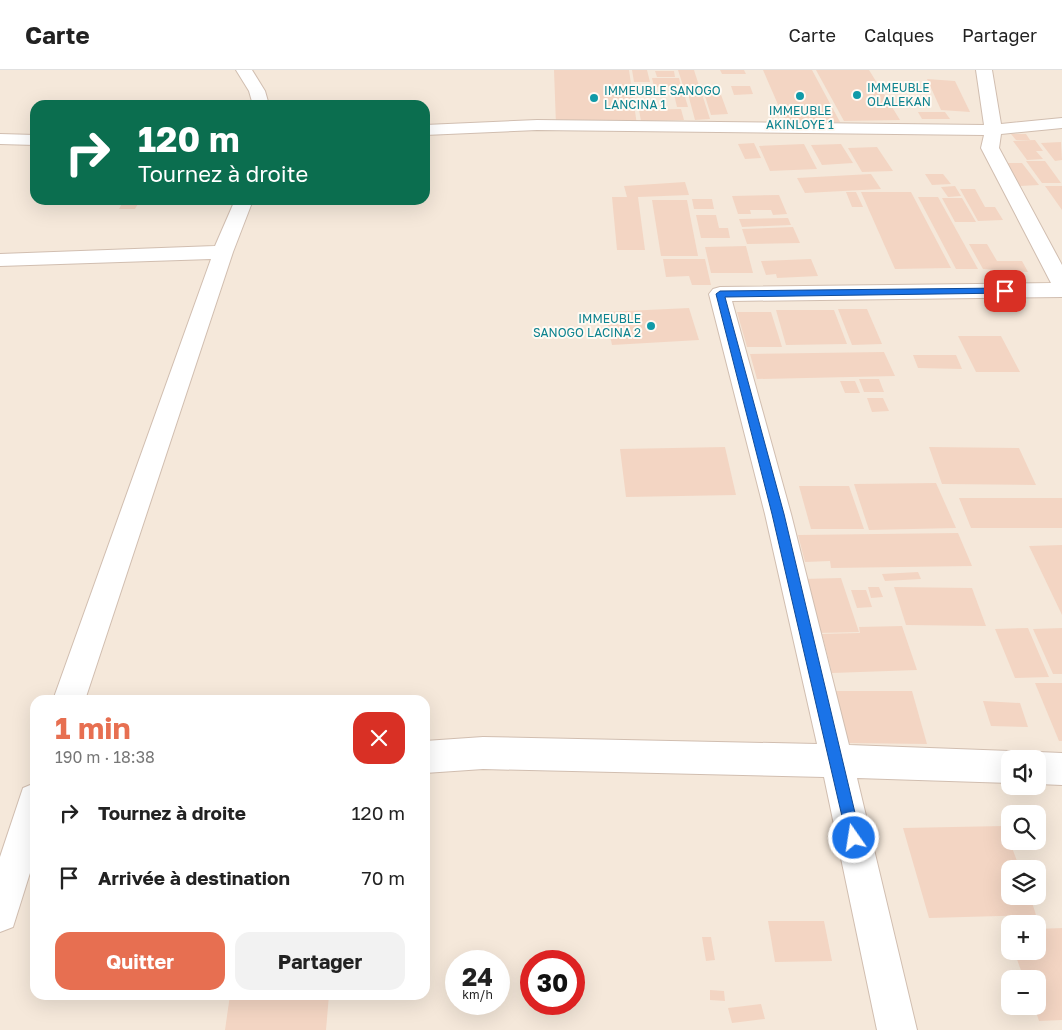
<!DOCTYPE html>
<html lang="fr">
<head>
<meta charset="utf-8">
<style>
	:root { --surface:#fff; --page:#f2f2f2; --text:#222; --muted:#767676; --line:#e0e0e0; --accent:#e76f51 }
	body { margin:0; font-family:"Golos Text",sans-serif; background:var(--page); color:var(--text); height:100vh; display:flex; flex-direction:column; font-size:19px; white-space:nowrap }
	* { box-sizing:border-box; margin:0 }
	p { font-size:16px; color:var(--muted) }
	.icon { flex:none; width:28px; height:28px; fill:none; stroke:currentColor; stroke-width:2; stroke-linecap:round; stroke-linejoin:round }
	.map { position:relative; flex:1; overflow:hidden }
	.sheet { position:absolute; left:30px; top:625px; width:400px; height:305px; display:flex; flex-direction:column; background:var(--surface); border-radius:15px; box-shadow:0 5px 20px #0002 }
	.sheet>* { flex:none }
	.top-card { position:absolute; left:30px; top:30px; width:400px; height:105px; border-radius:15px; box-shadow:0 5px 20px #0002; background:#0b6e4f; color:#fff; overflow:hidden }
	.fabs { position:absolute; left:1001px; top:680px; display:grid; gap:10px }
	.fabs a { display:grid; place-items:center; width:45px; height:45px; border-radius:10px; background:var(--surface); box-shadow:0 5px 20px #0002; font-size:25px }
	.speed { position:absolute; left:445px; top:880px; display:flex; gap:10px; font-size:25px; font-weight:700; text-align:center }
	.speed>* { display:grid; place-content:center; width:65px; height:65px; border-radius:50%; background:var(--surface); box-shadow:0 5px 20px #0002; line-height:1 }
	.speed small { font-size:12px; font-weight:400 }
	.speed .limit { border:8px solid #d22; background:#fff; color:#111 }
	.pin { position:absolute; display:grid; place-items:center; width:42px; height:42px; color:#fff; margin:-21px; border-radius:10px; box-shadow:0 2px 8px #0006 }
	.me { position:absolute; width:55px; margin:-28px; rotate:347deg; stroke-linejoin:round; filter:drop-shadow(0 0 4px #0008) }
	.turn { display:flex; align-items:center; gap:18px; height:105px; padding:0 25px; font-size:22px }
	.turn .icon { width:65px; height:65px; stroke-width:2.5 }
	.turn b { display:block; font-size:35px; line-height:42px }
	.round { display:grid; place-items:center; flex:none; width:52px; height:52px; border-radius:15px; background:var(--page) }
	.head { display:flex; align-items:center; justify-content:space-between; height:85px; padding:0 25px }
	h1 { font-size:30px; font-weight:700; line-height:38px; color:var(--accent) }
	.primary-button { display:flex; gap:10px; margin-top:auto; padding:10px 25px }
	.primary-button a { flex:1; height:58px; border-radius:15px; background:var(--accent); color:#fff; font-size:20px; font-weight:700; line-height:58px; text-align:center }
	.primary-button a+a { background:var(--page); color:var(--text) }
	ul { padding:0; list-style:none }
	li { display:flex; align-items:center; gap:15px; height:65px; padding:0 25px }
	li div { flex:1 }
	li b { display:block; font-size:19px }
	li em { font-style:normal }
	header { display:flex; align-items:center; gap:30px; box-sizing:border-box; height:70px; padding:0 25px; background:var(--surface); border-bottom:1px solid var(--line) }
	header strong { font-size:24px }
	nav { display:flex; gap:28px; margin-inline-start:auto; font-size:18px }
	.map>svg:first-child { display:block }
	.residential { fill:#f5e8da; fill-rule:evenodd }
	.building { fill:#f3d5c3 }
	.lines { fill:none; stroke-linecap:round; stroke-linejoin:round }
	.minor-casing { stroke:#d1beb0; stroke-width:2 }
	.minor { fill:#fff; fill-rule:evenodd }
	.route { fill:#1a73e8; stroke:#114b97 }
	.culture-dot { fill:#0f9aa8; stroke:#fffaf3; stroke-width:2 }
	.labels { text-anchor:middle; stroke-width:4; stroke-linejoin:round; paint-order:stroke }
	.far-culture-label { font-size:12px; fill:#0d838f; stroke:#fffaf3; text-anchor:start }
</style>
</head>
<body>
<header>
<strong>Carte</strong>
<nav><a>Carte</a><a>Calques</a><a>Partager</a></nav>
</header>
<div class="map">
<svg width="1062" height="960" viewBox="0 0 1062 960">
	<rect width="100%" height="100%" fill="#fdf6ec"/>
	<!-- residential -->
	<path class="residential" d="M0,0H1062V960H0ZM35,35H425V130H35ZM35,630H425V925H35ZM1010,689H1038V716H1010ZM1010,744H1038V771H1010ZM1010,799H1038V826H1010ZM1010,854H1038V881H1010ZM456,891H499V934H456ZM531,891H574V934H531ZM1010,909H1038V936H1010Z"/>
	<!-- building -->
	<g class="building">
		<path d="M554,0H629L637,55H556Z"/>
		<path d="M632,0H647L650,12H634Z"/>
		<path d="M678,0H694L701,22H685Z"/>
		<path d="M720,0H744L746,4H722Z"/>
		<path d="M763,0H812L840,52L786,53Z"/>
		<path d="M816,0H869L900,50L844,51Z"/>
		<path d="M655,1H674L675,7H657Z"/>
		<path d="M652,8H679L681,16L654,17Z"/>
		<path d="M927,9L955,11L970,42L941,40Z"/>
		<path d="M731,16H750L753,24L734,25Z"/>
		<path d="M673,20H683L688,37H677Z"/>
		<path d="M720,22L728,44L711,45L704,23Z"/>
		<path d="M688,24H702L710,49L695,50Z"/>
		<path d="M681,39L684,50L641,51L639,40Z"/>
		<path d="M918,42H945L950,49H922Z"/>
		<path d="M1011,64H1026L1030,70H1016Z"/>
		<path d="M1035,70L1043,81H1036L1043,89L1027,90L1013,71Z"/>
		<path d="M1061,72L1062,90L1055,91L1041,73Z"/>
		<path d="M754,73L761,88L745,89L738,74Z"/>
		<path d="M804,74L817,99L770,101L759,76Z"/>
		<path d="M841,74L853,93L822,95L811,75Z"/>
		<path d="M877,77L893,101L862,102L848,78Z"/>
		<path d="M1026,91H1045L1061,113H1042Z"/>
		<path d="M1004,93H1022L1039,115L1020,116Z"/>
		<path d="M871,104L881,119L805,123L797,108Z"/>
		<path d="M925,104H943L951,114L932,115Z"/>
		<path d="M685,112L689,125L638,127L645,180H617L612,127H627L624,116Z"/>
		<path d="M955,116L961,126L948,127L941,117Z"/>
		<path d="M1045,116H1062V140Z"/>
		<path d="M960,119H975L985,137H995L1003,150L978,151Z"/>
		<path d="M846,122H856L863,137H852Z"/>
		<path d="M861,122H911L951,198L895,199Z"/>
		<path d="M779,125L787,144L773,145L771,140H750L751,144H738L732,126Z"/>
		<path d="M918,127H938L978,199H956Z"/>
		<path d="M942,128H962L976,152H955Z"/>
		<path d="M692,129H712L714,139H694Z"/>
		<path d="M124,130H154L151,135L138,134L135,139H119Z"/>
		<path d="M652,130H687L698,186H661Z"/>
		<path d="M696,145H716L719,158H728L730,168H701Z"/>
		<path d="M788,148L791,155L742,157L739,149Z"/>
		<path d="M793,157L800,173L747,174L742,159Z"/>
		<path d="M969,174H987L997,191H1022L1028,202L983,199Z"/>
		<path d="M746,176L753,203H711L705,177Z"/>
		<path d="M663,189H705L711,215H692L689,206L666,207Z"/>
		<path d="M811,189L818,206L777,208L776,204L766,205L761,191Z"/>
		<path d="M689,238L699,270L612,275L605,242Z"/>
		<path d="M838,239H867L882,274L852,275Z"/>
		<path d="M776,240H834L847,274L786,275Z"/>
		<path d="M737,242H771L782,277H747Z"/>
		<path d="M958,266H1001L1020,302H976Z"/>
		<path d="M884,282L895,306L757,309L750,284Z"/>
		<path d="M913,285H956L962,299L918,298Z"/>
		<path d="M859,309H879L884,322H864Z"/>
		<path d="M840,311H855L860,323H845Z"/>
		<path d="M867,328H883L889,341L872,342Z"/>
		<path d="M725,377L736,425L626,427L620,379Z"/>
		<path d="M929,377L1019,378L1036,415L942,414Z"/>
		<path d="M936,413L956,458L869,460L854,414Z"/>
		<path d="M799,416H849L864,459H811Z"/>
		<path d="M959,428H1062V458H971Z"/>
		<path d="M958,463L972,496L831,498L830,491L805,492L798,465Z"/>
		<path d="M1062,475V545L1029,476Z"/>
		<path d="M918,502L921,509L885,511L882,504Z"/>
		<path d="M841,508L859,562L817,563L802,509Z"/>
		<path d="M868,517H879L883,527L871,528Z"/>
		<path d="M894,517L972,518L986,556L906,555Z"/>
		<path d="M851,520H866L872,537L857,538Z"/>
		<path d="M902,556L917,600L832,603L822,564L860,563L859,557Z"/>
		<path d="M1028,558L1049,607L1015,608L995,559Z"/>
		<path d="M1062,558V604H1053L1033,559Z"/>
		<path d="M1035,613H1062V671H1059Z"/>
		<path d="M836,621H912L927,674L848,673Z"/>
		<path d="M983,631L1020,633L1028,657L991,656Z"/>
		<path d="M1004,756L1020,799H1010V826H1030L1036,845L929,848L903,758Z"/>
		<path d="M768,851H824L832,891L775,892Z"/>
		<path d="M1062,858V950L1039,951L1034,936H1038V909H1024L1014,881H1038V859Z"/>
		<path d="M702,867H711L715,890L706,891Z"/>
		<path d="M710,920L724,921L725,931L710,930Z"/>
		<path d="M230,925H329L326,960H225Z"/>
		<path d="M761,934L765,949L732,953L728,938Z"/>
	</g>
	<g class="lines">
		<defs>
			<g id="minor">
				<path d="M236,0H252L265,21L269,35H253L249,21Z"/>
				<path d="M976,0H992L1001,54L1062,48V58L1001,64L999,78L1062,195V227L732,231L791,444L849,675L1010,681L1022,685L1023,689H1010V713L857,708L917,960H877L824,707L483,699L425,703V671L483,667L817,674L765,444L709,224L713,219L720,217L1051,213L981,78L984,65L537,60L425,65V55L537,50L984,55Z"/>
				<path d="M0,64L35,65V75L0,74Z"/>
				<path d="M235,130H253L233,182L85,630H53L211,189L0,196V184L215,176Z"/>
				<path d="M1038,682L1062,683V715L1038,714V689H1025L1026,686Z"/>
				<path d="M35,713V787L13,857L0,862V787L23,718Z"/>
			</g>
		</defs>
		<!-- minor casing -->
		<use href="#minor" class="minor-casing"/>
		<!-- minor -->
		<use href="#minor" class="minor"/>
	</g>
	<!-- route -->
	<path class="route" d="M1005,218L1009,221L1008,223L725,227L784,444L861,768L859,773L854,775L849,773L847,768L772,444L716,224L720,221Z"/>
	<!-- markers -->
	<g class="culture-dot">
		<circle cx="857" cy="25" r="5"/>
		<circle cx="800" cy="26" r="5"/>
		<circle cx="594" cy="28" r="5"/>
		<circle cx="651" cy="256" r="5"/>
	</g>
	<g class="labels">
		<!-- far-culture labels -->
		<g class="far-culture-label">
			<text x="867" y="22">IMMEUBLE<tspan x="867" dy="14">OLALEKAN</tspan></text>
			<text x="604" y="25">IMMEUBLE SANOGO<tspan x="604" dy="14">LANCINA 1</tspan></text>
			<text x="800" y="45" text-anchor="middle">IMMEUBLE<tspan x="800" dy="14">AKINLOYE 1</tspan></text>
			<text x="641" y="253" text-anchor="end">IMMEUBLE<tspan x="641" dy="14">SANOGO LACINA 2</tspan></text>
		</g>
	</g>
</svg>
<div class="fabs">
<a><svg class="icon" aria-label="sound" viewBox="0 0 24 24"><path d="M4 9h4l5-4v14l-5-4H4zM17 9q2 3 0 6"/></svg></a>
<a><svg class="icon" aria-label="search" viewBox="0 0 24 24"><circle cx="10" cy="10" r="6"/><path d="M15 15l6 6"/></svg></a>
<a><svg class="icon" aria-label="layers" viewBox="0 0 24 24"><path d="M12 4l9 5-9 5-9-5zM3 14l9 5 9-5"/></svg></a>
<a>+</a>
<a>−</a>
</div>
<div class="speed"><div>24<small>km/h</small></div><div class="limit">30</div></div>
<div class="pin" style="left:1005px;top:221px;background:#d93025"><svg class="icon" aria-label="arrive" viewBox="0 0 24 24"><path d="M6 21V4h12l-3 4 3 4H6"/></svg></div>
<svg class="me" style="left:854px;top:768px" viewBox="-20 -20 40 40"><circle r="17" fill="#1a73e8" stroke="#fff" stroke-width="3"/><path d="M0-11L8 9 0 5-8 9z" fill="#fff"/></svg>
<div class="top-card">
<div class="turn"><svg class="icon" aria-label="right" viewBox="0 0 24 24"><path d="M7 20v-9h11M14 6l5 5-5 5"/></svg><div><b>120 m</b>Tournez à droite</div></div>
</div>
<section class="sheet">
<div class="head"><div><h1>1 min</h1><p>190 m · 18:38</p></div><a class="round" style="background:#d93025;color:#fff"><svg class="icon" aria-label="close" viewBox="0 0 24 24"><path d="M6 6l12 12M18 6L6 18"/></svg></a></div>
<ul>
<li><svg class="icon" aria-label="right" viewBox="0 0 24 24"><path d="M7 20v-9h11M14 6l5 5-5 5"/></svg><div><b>Tournez à droite</b></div><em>120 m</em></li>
<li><svg class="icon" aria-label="arrive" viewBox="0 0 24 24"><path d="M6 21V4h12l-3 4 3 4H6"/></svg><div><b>Arrivée à destination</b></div><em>70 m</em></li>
</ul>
<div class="primary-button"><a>Quitter</a><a>Partager</a></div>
</section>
</div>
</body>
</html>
